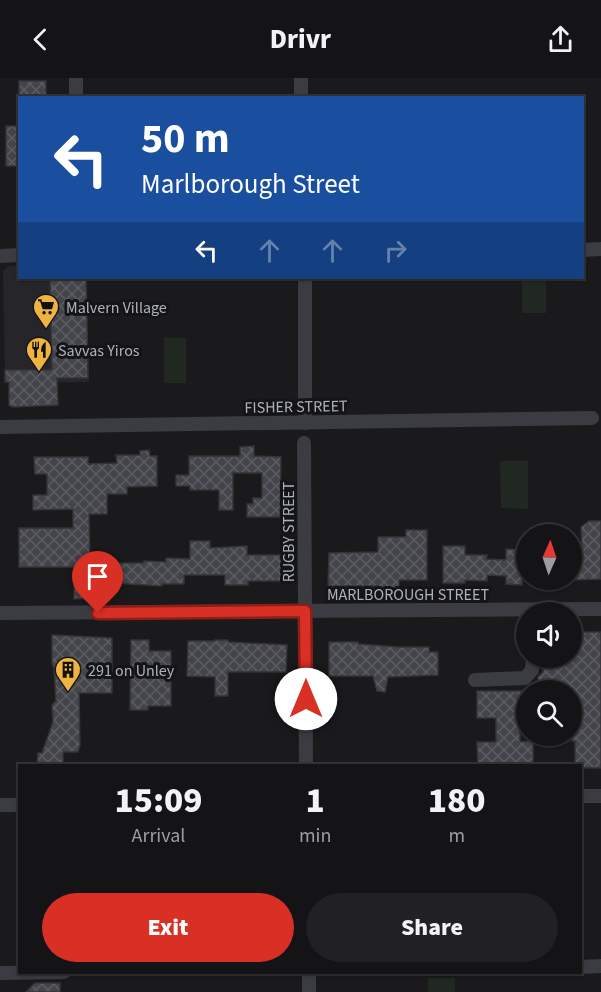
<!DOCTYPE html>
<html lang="en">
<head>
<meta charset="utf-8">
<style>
	:root { --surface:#141416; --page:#212123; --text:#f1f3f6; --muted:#9d9ea1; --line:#333335; --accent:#d93025 }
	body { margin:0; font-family:"Source Sans 3",sans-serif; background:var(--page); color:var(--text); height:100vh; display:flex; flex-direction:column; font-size:22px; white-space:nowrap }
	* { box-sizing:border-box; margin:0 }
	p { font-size:20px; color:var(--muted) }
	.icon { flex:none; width:33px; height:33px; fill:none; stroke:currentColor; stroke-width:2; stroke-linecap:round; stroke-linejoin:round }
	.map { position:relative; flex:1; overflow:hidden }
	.drawer { position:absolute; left:18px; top:686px; width:564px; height:210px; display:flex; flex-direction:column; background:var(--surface); border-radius:0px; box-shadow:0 2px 4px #0004,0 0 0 2px var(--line) }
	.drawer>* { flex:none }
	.guide { position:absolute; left:18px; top:18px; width:566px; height:183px; border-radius:0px; box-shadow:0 2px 4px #0004,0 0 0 2px var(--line); background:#1a4fa0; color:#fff; overflow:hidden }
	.needle { width:39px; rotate:3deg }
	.buttons { position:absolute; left:516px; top:446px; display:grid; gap:12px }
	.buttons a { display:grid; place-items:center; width:66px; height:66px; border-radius:50%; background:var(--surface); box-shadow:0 2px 4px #0004,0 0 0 2px var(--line); font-size:30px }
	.pin { position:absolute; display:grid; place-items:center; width:51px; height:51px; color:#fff; margin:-62px -26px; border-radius:50% 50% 50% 0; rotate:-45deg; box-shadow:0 0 6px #0007 }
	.pin .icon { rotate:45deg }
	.me { position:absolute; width:66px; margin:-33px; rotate:0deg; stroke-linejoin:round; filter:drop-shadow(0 0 4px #0008) }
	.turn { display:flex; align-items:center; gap:21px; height:126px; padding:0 24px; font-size:27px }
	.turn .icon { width:78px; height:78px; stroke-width:2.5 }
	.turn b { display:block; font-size:42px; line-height:51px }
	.lanes { display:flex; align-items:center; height:57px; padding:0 24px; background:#0003; justify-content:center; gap:30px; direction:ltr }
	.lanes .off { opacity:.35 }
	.eta { display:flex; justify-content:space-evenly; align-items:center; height:102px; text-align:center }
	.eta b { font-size:36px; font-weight:800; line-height:42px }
	.cta { display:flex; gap:12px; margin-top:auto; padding:12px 24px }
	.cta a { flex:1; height:69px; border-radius:36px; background:var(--accent); color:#fff; font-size:24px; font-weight:800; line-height:69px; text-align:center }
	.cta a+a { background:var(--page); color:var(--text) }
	header { display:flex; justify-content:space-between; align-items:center; height:78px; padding:0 24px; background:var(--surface); font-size:27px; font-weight:800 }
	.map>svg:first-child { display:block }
	.built { fill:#26262a }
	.pitch { fill:#202821 }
	.building { fill:url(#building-cross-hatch); stroke:#343439; stroke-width:1.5 }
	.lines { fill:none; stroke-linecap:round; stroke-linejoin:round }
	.minor { stroke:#3b3c42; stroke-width:14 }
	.route-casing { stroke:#8d1f18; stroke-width:15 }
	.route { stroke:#d93025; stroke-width:10 }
	.labels { text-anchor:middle; stroke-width:6; stroke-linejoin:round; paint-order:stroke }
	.poi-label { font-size:16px; fill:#adb2bc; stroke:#151518; text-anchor:start }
	.street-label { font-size:16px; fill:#adb2bc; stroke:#151518 }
</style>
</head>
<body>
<header><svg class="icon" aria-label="back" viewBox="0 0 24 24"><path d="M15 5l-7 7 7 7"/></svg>Drivr<svg class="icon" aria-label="share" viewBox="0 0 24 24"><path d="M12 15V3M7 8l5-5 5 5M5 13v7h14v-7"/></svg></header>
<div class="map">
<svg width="601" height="914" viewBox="0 0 601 914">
	<defs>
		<pattern id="building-cross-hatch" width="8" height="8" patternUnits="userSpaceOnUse" patternTransform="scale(1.5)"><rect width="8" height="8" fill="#44454a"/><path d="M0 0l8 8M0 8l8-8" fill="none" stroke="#5c5d62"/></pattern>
	</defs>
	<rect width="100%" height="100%" fill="#1a1a1d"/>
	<!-- built -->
	<path class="built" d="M9,188H19L20,200H87L89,304L5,305L3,193Z"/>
	<!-- pitch -->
	<g class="pitch">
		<rect x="522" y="200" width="24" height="35"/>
		<path d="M164,259L186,260V305H164Z"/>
		<path d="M500,383H528V431L501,430Z"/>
		<rect x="428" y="900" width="27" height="14"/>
	</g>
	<!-- building -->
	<g class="building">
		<rect x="19" y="3" width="27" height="17"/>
		<rect x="6" y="48" width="14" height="40"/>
		<path d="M50,200H86L88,300H57L58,327L12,329L9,327V304H5V292H52Z"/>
		<path d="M254,368V378L281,379L280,439H247V426H253V420H262V395H233V432H219V412H190V408H176V397H189V378H240V369Z"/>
		<path d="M149,372L150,378H157V408L127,409V416H107V436H89L90,485H144V483L166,484V480L190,481V463H210V470L247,468V477H285V495H283V503H248V507H225V497H184V506H162V508L114,505V507H90L91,520L74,521V489H19V450H73V431L33,432V417H47V396H35L34,379H88V386L117,385L116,377H140V373Z"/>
		<path d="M589,443H601V501L572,502V472H582L581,449Z"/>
		<path d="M406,452H427V502H399V514H378V508H328L329,475L378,474V459H406Z"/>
		<path d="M443,468H465V477H487L486,481L506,482V471L523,472L522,507L506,506V498L487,497V503L465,502V505H443Z"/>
		<path d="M577,554H601V690H580V687L575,685V663H572V612H538V599L543,594V579H572V570H574V559H577Z"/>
		<path d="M52,557L112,560V615H79L80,667L78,674H63V687H37L38,675H42L53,644L52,627L56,623L54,590L52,586Z"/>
		<path d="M131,562H149V573H171V628H148V632H130Z"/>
		<path d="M215,562H228V564L287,567L286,594H228V618H215V599L187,598L188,563H215Z"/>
		<path d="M329,564H358V566L398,569H429V574H438V597L388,599L385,614L377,613L373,598H329Z"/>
		<path d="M477,613H526V640H520V664L533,663V687H478L477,664H496V640H477Z"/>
		<path d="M35,905H60V914H26Z"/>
	</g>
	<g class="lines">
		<!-- minor -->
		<g class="minor">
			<path d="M76,0V20"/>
			<path d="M301,0V20"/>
			<path d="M582,172L601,171"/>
			<path d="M0,178L20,177"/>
			<path d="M305,200V345"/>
			<path d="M0,349L592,340"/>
			<path d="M304,365L306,687"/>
			<path d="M0,535L601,531"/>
			<path d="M475,602L525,600L532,592L533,579"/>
			<path d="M580,718H601"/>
			<path d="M0,727H20"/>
			<path d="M580,889L601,888"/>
			<path d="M0,895L64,894"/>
			<path d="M309,914V894"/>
		</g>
	</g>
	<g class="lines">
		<defs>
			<path id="route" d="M98,535L305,533L306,621"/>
		</defs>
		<!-- route casing -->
		<use href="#route" class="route-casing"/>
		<!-- route -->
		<use href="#route" class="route"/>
	</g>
	<!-- icons -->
	<defs>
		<symbol id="supermarket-pin" viewBox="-11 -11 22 30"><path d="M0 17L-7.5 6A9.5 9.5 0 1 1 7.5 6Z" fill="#efb440" stroke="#151518"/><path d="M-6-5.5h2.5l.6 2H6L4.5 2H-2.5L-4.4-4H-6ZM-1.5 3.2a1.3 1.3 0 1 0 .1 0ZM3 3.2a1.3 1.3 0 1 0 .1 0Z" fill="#111"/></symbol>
		<symbol id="restaurant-pin" viewBox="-11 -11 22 30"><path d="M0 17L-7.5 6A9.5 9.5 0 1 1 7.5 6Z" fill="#efb440" stroke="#151518"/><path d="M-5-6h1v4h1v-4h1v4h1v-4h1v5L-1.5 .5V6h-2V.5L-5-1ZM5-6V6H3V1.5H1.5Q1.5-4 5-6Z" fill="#111"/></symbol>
		<symbol id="building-pin" viewBox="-11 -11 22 30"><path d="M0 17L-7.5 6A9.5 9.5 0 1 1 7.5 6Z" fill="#efb440" stroke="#151518"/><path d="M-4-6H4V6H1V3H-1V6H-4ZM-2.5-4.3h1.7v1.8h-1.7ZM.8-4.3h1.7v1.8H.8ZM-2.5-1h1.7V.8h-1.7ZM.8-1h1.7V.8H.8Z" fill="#111"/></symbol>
	</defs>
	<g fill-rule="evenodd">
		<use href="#supermarket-pin" x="31" y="214" width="30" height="40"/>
		<use href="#restaurant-pin" x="24" y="257" width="30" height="40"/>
		<use href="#building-pin" x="53" y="577" width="30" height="40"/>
	</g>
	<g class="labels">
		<!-- poi labels -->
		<g class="poi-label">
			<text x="66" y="235">Malvern Village</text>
			<text x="58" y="278">Savvas Yiros</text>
			<text x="88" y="598">291 on Unley</text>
		</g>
		<!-- street labels -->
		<g class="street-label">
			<text transform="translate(296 328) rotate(-1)" y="6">FISHER STREET</text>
			<text transform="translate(288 454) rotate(-90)" y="6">RUGBY STREET</text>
			<text x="408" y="522">MARLBOROUGH STREET</text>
		</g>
	</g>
</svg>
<div class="buttons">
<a><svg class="needle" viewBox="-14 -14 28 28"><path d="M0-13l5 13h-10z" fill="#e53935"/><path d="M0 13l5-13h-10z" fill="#9d9ea1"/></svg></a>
<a><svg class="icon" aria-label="sound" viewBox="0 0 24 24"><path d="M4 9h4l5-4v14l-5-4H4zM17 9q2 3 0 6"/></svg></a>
<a><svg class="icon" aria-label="search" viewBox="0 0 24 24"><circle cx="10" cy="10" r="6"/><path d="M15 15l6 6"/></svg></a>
</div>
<div class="pin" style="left:98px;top:535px;background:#d93025"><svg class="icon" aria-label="arrive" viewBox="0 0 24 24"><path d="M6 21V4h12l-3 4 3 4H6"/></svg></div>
<svg class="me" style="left:306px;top:621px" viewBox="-20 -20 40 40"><circle r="19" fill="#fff"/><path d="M0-13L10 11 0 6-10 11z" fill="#d93025"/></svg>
<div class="guide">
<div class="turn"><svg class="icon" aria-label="left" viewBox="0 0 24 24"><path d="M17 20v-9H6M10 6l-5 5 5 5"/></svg><div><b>50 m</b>Marlborough Street</div></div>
<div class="lanes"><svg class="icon" aria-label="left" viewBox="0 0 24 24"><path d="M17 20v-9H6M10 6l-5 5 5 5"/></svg><svg class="icon off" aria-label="ahead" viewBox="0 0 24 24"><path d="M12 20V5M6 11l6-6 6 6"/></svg><svg class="icon off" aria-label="ahead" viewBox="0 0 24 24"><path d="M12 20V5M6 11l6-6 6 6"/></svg><svg class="icon off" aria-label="right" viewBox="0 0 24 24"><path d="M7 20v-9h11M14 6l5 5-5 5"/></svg></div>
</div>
<section class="drawer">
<div class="eta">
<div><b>15:09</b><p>Arrival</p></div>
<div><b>1</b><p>min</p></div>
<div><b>180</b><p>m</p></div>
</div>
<div class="cta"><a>Exit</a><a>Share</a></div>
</section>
</div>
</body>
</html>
